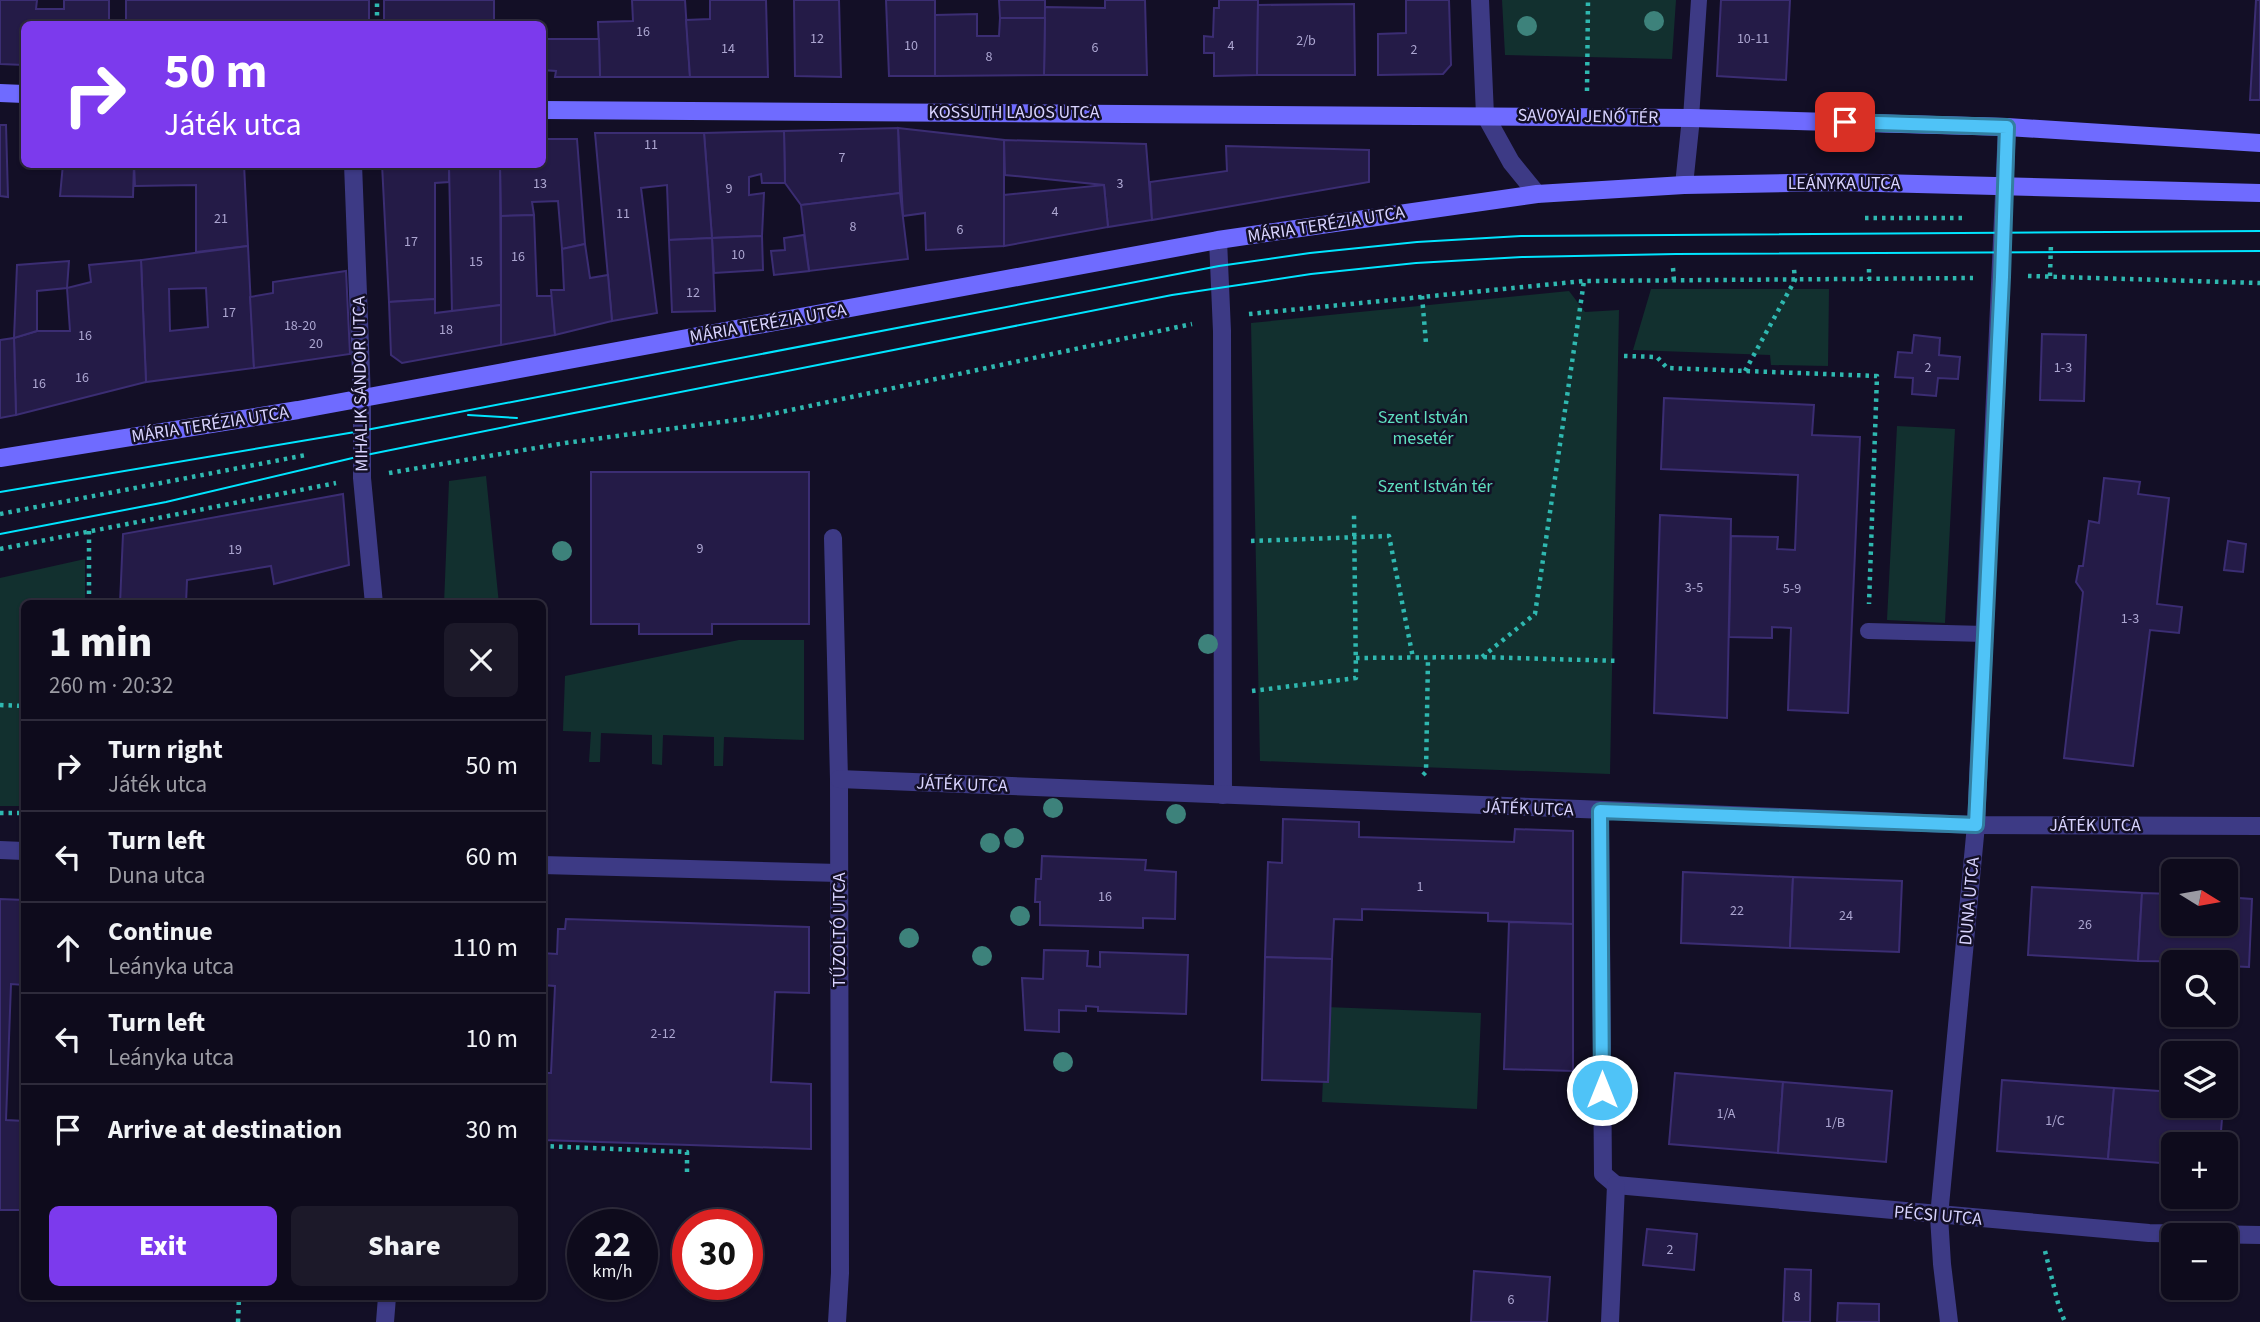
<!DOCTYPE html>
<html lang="en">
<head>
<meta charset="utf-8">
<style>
	:root { --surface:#0e0b1c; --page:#1c1929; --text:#f1f3f6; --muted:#9b9ba3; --line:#2e2b3b; --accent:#7c3aed }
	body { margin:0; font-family:"Source Sans 3",sans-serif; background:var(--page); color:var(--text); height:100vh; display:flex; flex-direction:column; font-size:26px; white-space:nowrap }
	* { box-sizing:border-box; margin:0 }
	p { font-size:23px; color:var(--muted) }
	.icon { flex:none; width:38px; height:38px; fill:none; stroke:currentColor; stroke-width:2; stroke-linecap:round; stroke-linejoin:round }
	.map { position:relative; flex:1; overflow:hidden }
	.panel { position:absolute; left:21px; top:600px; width:525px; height:700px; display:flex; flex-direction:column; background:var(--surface); border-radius:10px; box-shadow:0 2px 5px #0004,0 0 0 2px var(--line) }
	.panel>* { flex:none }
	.hud { position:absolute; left:21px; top:21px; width:525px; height:147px; border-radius:10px; box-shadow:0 2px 5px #0004,0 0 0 2px var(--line); background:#7c3aed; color:#fff; overflow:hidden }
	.needle { width:46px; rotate:101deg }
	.tools { position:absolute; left:2161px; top:859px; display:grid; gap:14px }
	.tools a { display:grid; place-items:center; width:77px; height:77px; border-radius:10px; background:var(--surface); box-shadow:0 2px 5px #0004,0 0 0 2px var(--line); font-size:35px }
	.speed { position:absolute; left:567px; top:1209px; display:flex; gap:14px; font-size:35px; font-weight:700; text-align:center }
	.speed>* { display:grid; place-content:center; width:91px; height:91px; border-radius:50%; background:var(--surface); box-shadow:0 2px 5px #0004,0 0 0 2px var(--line); line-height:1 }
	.speed small { font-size:18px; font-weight:400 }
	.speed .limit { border:10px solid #d22; background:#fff; color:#111 }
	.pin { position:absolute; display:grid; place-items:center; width:60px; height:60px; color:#fff; margin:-30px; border-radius:14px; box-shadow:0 4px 10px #0006 }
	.me { position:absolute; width:77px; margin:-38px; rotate:0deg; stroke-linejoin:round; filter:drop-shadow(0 0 5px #0008) }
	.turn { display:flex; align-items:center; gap:24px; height:147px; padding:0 28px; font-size:32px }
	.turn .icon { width:91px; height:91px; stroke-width:2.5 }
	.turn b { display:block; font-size:49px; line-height:60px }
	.round { display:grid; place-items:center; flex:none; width:74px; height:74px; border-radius:10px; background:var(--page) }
	.head { display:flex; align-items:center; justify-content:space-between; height:119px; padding:0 28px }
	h1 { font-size:42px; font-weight:800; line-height:52px }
	.primary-button { display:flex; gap:14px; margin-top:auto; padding:14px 28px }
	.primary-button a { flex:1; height:80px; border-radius:10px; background:var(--accent); color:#fff; font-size:28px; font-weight:800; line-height:80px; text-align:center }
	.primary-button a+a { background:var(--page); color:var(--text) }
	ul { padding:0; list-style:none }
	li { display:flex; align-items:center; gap:21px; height:91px; padding:0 28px; border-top:2px solid var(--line) }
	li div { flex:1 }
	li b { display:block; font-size:26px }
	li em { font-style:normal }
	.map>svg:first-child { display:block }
	.green { fill:#12302f }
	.building { fill:#241b47; stroke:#3b2d73; stroke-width:2; fill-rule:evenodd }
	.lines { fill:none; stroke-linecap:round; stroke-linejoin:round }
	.path { stroke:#2fb8b0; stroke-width:4.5; stroke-dasharray:3.5 5; stroke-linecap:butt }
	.service { stroke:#3d3a85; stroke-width:16 }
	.pedestrian { stroke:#3d3a85; stroke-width:18 }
	.minor { stroke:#3d3a85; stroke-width:18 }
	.secondary { stroke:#6f6bff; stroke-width:18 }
	.tram { stroke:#00e5ff; stroke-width:2 }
	.tree { fill:#3d827b }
	.route-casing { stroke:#337fa1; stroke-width:18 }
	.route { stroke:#4fc3f7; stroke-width:12 }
	.labels { text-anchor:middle; stroke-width:5; stroke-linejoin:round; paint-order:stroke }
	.number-label { font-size:14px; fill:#aca6d1 }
	.street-label { font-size:18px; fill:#d9d4ff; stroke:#130f26 }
	.park-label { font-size:18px; fill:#5fe0c0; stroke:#130f26 }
</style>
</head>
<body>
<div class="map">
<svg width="2260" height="1322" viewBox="0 0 2260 1322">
	<rect width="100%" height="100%" fill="#130f26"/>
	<!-- green -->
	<g class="green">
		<path d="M1502,0H1676L1672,59L1505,55Z"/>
		<path d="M1651,289H1829L1828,366L1771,365L1770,355L1633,350Z"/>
		<path d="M1569,291L1585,312L1619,310L1610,774L1260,761L1251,323Z"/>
		<path d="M1897,426L1955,429L1945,623L1887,620Z"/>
		<path d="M486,476L499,604H444L449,481Z"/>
		<path d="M85,559V604H24V806H0V578Z"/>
		<path d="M739,640H804V740L724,737L723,766H714V737L663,735L662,765L652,764V735L601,733L600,762H589L591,732L563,731L565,676Z"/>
		<path d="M1326,1007L1481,1013L1477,1109L1322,1102Z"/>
	</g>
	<!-- building -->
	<g class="building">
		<path d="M0,0H37L36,9H64V0H109V20L121,21V24H24V65L0,64Z"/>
		<path d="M126,0H369V24H121V21H126Z"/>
		<rect x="384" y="0" width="110" height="24"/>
		<path d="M632,0H685L690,77H600L598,22L633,21Z"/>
		<path d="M710,0H766L768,77H690L686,20L710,19Z"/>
		<path d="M794,0H839L841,77L795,76Z"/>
		<path d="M886,0H935V76H889Z"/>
		<path d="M999,0H1045V18H1000Z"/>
		<path d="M1105,0H1145L1147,75H1044L1045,7L1105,8Z"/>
		<path d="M1219,0H1258L1257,75L1214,76V53H1204V36L1213,37L1214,8H1219Z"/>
		<path d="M1406,0H1449L1451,65L1443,74L1378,75V34L1406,33Z"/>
		<path d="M1721,0H1790L1786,80L1717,76Z"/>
		<path d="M2256,0H2260V100H2250Z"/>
		<path d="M1354,4L1355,75H1257L1258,5Z"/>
		<path d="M977,14V36H999L1000,18H1045L1044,75L935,76V15Z"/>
		<path d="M542,39H599L600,77H555L556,71L542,70Z"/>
		<path d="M0,125H6L8,197L0,196Z"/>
		<path d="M898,128L1004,140V246L926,250L925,213L903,216Z"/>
		<path d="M898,128L900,193L801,205L785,183L784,131Z"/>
		<path d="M784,131L785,183H762L761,174L749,177V195L764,193L762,236L712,238L704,133Z"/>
		<path d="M595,133H704L712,238L669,240L667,185L641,188L657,313L612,321Z"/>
		<path d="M542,139H577L585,244L562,249L558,201L532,202L534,215L501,216L500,164H542Z"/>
		<path d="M1004,140L1146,144L1152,220L1108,227L1104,185L1005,175Z"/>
		<path d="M1226,146L1369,150V182L1152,220L1150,182L1227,171Z"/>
		<path d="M63,164H134L133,197L60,196Z"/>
		<path d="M134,164H244L248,246L196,252V185L135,186Z"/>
		<path d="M382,164H449V182L435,183V299L389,302Z"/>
		<path d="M449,164H500L501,305L452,312Z"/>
		<path d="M1104,185L1108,227L1004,246V195Z"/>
		<path d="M900,193L908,259L809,271L801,205Z"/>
		<path d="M534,215L537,296H552L555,335L501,345V216Z"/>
		<path d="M804,235L809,271L774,275L771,251L785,250L784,238Z"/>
		<path d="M762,236L763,270L714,273L712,238Z"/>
		<path d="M712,238L715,311L672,312L669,240Z"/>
		<path d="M585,244L590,278L608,275L612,321L555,335L551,290H564L562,249Z"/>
		<path d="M248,246L254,368L146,382L141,260ZM206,288L208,327L170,331L169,289Z"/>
		<path d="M141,260L146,382L16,415L14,338L37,331H70L67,288L91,282L89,265Z"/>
		<path d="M69,261L67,288L37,291V331L14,338L17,265Z"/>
		<path d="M346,271L350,354L254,368L250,297L273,293V282Z"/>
		<path d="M435,299V313L501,305V345L402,363L391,355L389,302Z"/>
		<path d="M2042,334L2086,335L2084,401L2040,400Z"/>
		<path d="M1914,335L1940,338L1939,355L1960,357L1958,379L1938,378L1936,396L1912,394L1913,378L1895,377L1898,352L1912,353Z"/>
		<path d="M14,338L16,415L0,418V340Z"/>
		<path d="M1664,398L1814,405L1812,435L1860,437L1848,713L1788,710L1791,628L1772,627V638L1729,637L1731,536L1778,537L1777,549L1795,550L1798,475L1661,469Z"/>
		<path d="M591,472H809V624H712V634H639V624H591Z"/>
		<path d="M2104,478L2140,482L2138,494L2169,498L2157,604L2182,607L2179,633L2150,630L2133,766L2064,758L2083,592L2076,582L2079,566H2083L2089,521L2099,523Z"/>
		<path d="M343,494L349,565L274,584L271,566L187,580L186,604H120L123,534Z"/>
		<path d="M1660,515L1731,519L1727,718L1654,713Z"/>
		<path d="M2228,541L2246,544L2243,572L2224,570Z"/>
		<path d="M1283,819L1359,822V837L1514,842L1515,829L1573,831V924L1488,921V913L1362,909V920L1334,919L1332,959L1265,957L1268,862L1282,863Z"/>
		<path d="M1042,856L1146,860L1145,870L1176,872L1175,919L1143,918V928L1040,925V902H1035L1036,879H1041Z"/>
		<path d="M1683,872L1793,877L1790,948L1681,943Z"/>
		<path d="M1793,877L1902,881L1899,952L1790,948Z"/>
		<path d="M2032,887L2142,893L2138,961L2028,955Z"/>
		<path d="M2142,893L2174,894V924H2226V897L2252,899L2249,967L2226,966V962L2138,961Z"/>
		<path d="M0,899L24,900V985L11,984L6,1120L24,1121V1210H0Z"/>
		<path d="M566,919L809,927V993L775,992L771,1082L811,1084V1149L542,1140V1073H551L555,986L542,985V953L557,954L558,929H565Z"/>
		<path d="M1509,922L1573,924V1071L1504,1069Z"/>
		<path d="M1044,950L1088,951L1087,966L1100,967V952L1188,955L1186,1014L1098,1011V1007L1086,1006V1011L1059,1010V1032L1025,1030L1022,978L1043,979Z"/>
		<path d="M1265,957L1332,959L1328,1082L1262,1080Z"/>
		<path d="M1675,1073L1783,1082L1778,1153L1669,1144Z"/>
		<path d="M2002,1080L2114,1088L2108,1159L1997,1151Z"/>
		<path d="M1783,1082L1892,1091L1886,1162L1778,1153Z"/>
		<path d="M2114,1088L2174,1092V1106H2223L2220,1144H2174V1164L2108,1159Z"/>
		<path d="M1647,1229L1697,1234L1694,1270L1643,1265Z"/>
		<path d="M1785,1269L1811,1270L1810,1322H1783Z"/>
		<path d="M1474,1271L1550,1277L1547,1322H1471Z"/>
		<path d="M1838,1303L1879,1304V1322H1837Z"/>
	</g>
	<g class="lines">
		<!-- path -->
		<g class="path">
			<path d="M377,24V0"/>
			<path d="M1587,91L1588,0"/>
			<path d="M1865,218H1962"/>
			<path d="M1673,268L1674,281"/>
			<path d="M1869,269V279"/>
			<path d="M2028,276L2260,283"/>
			<path d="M2050,276L2051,243"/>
			<path d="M1422,296L1426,343"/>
			<path d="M1249,314L1584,281L1973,278"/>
			<path d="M1624,356L1657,357L1667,368L1877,376L1869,604"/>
			<path d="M1745,371L1795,280L1794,269"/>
			<path d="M389,473L565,443L758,417L1192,324"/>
			<path d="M0,514L306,455"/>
			<path d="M89,531V604"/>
			<path d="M1251,541L1389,536L1413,658"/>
			<path d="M0,549L336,483"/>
			<path d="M1482,657L1535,614L1584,281"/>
			<path d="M1356,658L1482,657L1619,661"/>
			<path d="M1252,691L1356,678L1354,514"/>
			<path d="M0,705L24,706"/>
			<path d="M1423,775L1426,772L1428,658"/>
			<path d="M0,813H24"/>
			<path d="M542,1146L687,1152V1173"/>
			<path d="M2045,1251L2059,1307L2065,1322"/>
			<path d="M238,1322L239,1297"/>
		</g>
		<!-- service -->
		<g class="service">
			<path d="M1691,118L1699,0"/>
			<path d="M1868,631L1985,634"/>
		</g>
		<!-- pedestrian -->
		<path class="pedestrian" d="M542,865L839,873"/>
		<!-- minor -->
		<g class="minor">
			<path d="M1480,0L1485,115L1511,162L1537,194"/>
			<path d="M353,164L362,398V478L374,604"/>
			<path d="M1684,185L1691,118"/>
			<path d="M1218,240L1222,331L1223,795"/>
			<path d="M833,538L839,779L840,1273L837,1322"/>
			<path d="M839,779L1976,825L2260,826"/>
			<path d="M1600,811L1603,1174L1616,1185"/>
			<path d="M0,850L24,851"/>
			<path d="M1616,1185L2149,1233L2260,1235"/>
			<path d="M385,1322L387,1297"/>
			<path d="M1610,1322L1616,1185"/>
			<path d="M1949,1322L1942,1264L1939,1216L1976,825L2007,127"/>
		</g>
		<!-- secondary -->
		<g class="secondary">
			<path d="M0,93L24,94"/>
			<path d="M542,110L1691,118L2007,127L2260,143"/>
			<path d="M0,458L298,410L1218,240L1537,194L1684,185L1840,182L2260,193"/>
		</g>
		<!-- tram -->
		<g class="tram">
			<path d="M468,415L517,418"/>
			<path d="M0,492L361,431L1219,266L1310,253L1417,242L1521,236L2260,231"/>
			<path d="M0,534L166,502L361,456L569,414L1172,295L1311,274L1416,263L1522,257L1676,254L2260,251"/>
		</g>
	</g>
	<!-- trees -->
	<g class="tree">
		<circle cx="1654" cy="21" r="10"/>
		<circle cx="1527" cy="26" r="10"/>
		<circle cx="562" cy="551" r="10"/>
		<circle cx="1208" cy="644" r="10"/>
		<circle cx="1053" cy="808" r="10"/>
		<circle cx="1176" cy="814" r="10"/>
		<circle cx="1014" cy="838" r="10"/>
		<circle cx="990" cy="843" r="10"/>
		<circle cx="1020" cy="916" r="10"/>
		<circle cx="909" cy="938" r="10"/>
		<circle cx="982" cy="956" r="10"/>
		<circle cx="1063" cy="1062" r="10"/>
	</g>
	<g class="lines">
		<defs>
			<path id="route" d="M1602,1090L1600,811L1976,825L2002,277L2007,127L1845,122"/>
		</defs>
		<!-- route casing -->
		<use href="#route" class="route-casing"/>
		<!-- route -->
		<use href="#route" class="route"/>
	</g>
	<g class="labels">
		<!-- number labels -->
		<g class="number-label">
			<text x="643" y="36">16</text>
			<text x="817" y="43">12</text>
			<text x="1753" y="43">10-11</text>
			<text x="1306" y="45">2/b</text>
			<text x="911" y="50">10</text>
			<text x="1231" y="50">4</text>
			<text x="1095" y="52">6</text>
			<text x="728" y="53">14</text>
			<text x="1414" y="54">2</text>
			<text x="989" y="61">8</text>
			<text x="651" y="149">11</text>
			<text x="842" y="162">7</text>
			<text x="540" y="188">13</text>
			<text x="1120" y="188">3</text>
			<text x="729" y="193">9</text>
			<text x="1055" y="216">4</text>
			<text x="623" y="218">11</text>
			<text x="221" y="223">21</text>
			<text x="853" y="231">8</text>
			<text x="960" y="234">6</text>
			<text x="411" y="246">17</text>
			<text x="738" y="259">10</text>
			<text x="518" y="261">16</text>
			<text x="476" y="266">15</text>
			<text x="693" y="297">12</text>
			<text x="229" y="317">17</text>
			<text x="300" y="330">18-20</text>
			<text x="446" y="334">18</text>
			<text x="85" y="340">16</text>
			<text x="316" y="348">20</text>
			<text x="1928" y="372">2</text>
			<text x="2063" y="372">1-3</text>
			<text x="82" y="382">16</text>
			<text x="39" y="388">16</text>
			<text x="700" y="553">9</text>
			<text x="235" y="554">19</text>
			<text x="1694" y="592">3-5</text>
			<text x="1792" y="593">5-9</text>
			<text x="2130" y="623">1-3</text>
			<text x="1420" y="891">1</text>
			<text x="1105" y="901">16</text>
			<text x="1737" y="915">22</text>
			<text x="1846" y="920">24</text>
			<text x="2085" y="929">26</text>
			<text x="663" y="1038">2-12</text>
			<text x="1726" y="1118">1/A</text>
			<text x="2055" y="1125">1/C</text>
			<text x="1835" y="1127">1/B</text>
			<text x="1670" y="1254">2</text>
			<text x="1797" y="1301">8</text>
			<text x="1511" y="1304">6</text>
		</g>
		<!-- street labels -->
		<g class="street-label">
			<text x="1014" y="118">KOSSUTH LAJOS UTCA</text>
			<text transform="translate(1588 116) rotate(1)" y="6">SAVOYAI JENŐ TÉR</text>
			<text x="1844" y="189">LEÁNYKA UTCA</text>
			<text transform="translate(1326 224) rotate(-9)" y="6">MÁRIA TERÉZIA UTCA</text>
			<text transform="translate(768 323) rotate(-10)" y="6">MÁRIA TERÉZIA UTCA</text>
			<text transform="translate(360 384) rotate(-91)" y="6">MIHALIK SÁNDOR UTCA</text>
			<text transform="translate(210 424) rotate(-9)" y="6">MÁRIA TERÉZIA UTCA</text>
			<text transform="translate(962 784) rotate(2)" y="6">JÁTÉK UTCA</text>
			<text transform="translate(1528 808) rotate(2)" y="6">JÁTÉK UTCA</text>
			<text x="2095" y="831">JÁTÉK UTCA</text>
			<text transform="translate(1969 901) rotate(-85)" y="6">DUNA UTCA</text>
			<text transform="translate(839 930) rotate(-90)" y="6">TŰZOLTÓ UTCA</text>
			<text transform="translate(1938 1215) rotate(5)" y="6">PÉCSI UTCA</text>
		</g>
		<!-- park labels -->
		<g class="park-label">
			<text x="1423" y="423">Szent István<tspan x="1423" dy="21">mesetér</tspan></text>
			<text x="1435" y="492">Szent István tér</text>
		</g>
	</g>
</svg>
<div class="tools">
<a><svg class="needle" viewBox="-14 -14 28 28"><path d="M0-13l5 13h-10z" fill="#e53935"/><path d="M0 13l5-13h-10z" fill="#9b9ba3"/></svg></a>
<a><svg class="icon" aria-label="search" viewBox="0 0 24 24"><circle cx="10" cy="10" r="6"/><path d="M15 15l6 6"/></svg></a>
<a><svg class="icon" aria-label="layers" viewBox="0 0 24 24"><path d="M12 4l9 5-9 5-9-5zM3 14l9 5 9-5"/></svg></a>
<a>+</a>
<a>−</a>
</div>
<div class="speed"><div>22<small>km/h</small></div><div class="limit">30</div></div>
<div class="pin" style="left:1845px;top:122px;background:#d93025"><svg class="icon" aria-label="arrive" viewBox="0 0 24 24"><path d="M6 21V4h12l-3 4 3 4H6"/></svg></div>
<svg class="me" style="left:1602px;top:1090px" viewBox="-20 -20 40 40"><circle r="17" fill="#4fc3f7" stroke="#fff" stroke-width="3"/><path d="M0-11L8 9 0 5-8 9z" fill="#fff"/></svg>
<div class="hud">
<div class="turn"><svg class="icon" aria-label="right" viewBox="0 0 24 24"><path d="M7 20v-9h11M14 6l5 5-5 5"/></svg><div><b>50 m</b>Játék utca</div></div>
</div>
<section class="panel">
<div class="head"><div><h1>1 min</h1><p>260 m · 20:32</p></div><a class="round"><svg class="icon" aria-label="close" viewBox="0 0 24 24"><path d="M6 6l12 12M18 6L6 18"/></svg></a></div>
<ul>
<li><svg class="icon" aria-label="right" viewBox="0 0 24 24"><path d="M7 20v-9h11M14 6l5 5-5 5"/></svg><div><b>Turn right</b><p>Játék utca</p></div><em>50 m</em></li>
<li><svg class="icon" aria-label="left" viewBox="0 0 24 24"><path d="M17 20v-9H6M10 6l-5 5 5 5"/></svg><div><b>Turn left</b><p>Duna utca</p></div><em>60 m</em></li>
<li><svg class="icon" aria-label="ahead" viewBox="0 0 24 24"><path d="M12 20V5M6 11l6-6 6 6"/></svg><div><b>Continue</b><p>Leányka utca</p></div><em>110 m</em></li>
<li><svg class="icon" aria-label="left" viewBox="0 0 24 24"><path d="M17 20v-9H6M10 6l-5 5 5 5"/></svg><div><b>Turn left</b><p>Leányka utca</p></div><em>10 m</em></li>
<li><svg class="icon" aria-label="arrive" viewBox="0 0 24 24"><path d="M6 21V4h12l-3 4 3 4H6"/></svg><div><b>Arrive at destination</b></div><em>30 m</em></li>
</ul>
<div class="primary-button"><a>Exit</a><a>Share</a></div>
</section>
</div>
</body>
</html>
